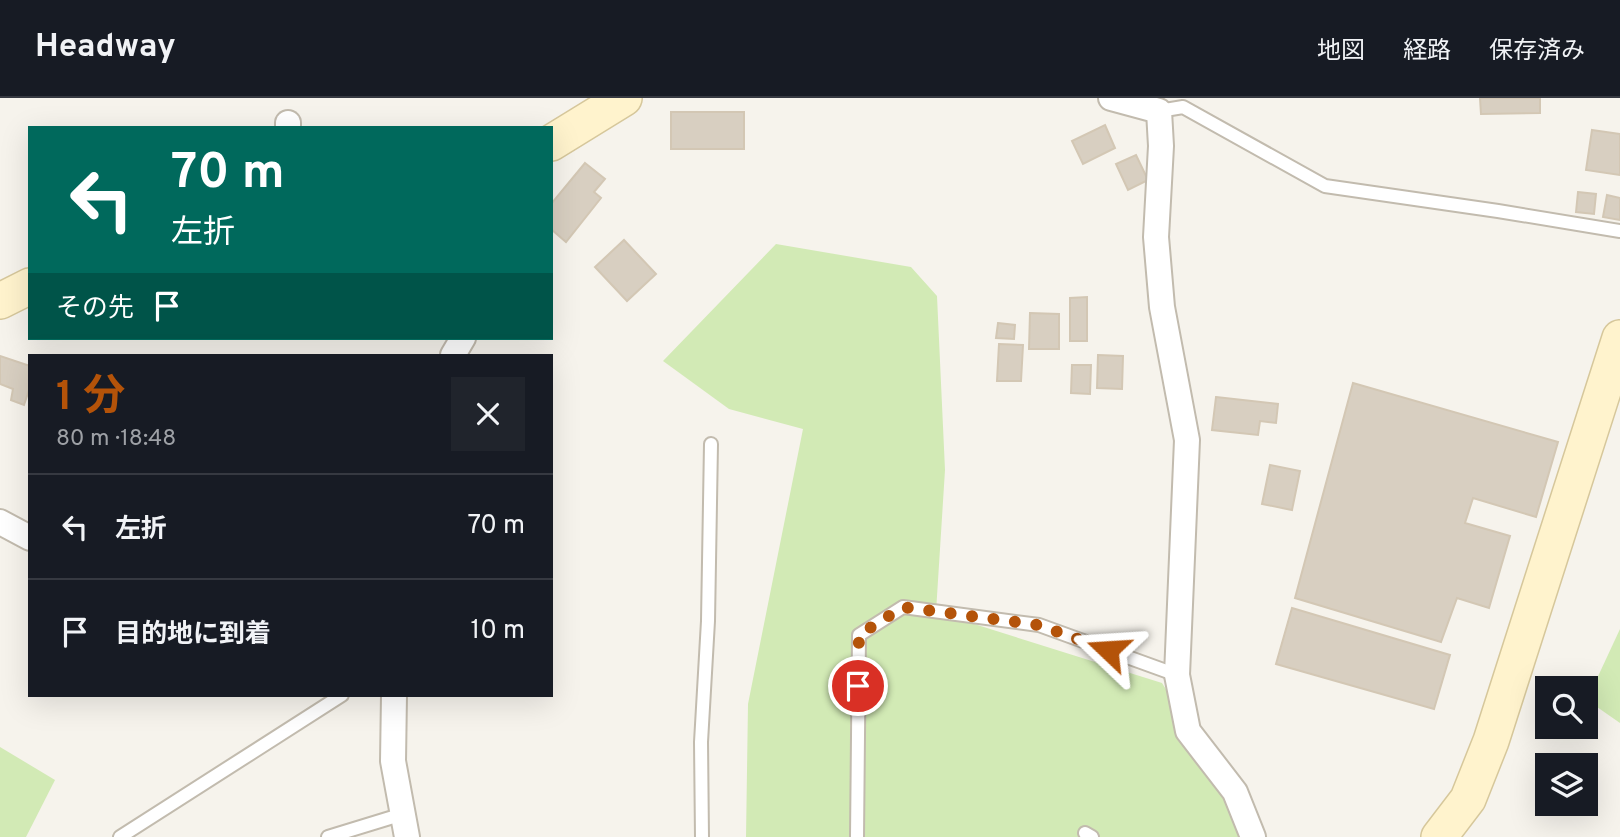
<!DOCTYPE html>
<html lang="ja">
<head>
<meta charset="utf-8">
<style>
	:root { --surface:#171b24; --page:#20242c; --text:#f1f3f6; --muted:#9ea1a6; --line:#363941; --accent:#b45309 }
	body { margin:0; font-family:Overpass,"Noto Sans JP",sans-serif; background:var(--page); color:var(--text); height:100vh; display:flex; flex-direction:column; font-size:26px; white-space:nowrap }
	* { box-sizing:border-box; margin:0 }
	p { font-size:23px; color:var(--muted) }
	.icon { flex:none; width:38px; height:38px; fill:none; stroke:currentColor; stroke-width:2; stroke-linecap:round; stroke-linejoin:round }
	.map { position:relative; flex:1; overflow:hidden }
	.panel { position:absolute; left:28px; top:256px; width:525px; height:343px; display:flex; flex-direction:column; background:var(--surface); border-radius:0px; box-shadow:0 7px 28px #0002 }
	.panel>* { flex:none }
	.guide { position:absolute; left:28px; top:28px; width:525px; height:214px; border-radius:0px; box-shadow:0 7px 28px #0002; background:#00695c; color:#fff; overflow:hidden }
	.controls { position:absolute; left:1535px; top:578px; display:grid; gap:14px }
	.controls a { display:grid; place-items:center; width:63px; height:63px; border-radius:0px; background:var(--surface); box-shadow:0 7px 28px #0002; font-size:35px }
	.pin { position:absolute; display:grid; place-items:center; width:60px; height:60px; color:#fff; margin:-30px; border:4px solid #fff; border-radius:50%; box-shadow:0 2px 7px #0007 }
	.me { position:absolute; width:77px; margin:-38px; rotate:290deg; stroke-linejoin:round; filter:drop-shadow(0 0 5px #0008) }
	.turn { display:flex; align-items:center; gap:24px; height:147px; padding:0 28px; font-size:32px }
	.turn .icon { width:91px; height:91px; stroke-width:2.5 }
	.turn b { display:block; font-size:49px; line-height:60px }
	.then { display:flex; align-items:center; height:66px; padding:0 28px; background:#0003; gap:14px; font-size:26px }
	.round { display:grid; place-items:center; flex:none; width:74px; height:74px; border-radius:0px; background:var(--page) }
	.overview { display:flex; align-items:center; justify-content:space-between; height:119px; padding:0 28px }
	h1 { font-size:42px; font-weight:700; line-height:52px; color:var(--accent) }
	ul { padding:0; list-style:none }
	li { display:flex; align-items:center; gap:21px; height:105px; padding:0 28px; border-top:2px solid var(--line) }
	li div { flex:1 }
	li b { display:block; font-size:26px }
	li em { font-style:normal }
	header { display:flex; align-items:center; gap:42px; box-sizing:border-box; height:98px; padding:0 35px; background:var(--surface); border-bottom:2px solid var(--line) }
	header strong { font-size:33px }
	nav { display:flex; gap:38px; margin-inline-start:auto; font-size:24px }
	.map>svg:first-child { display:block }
	.green { fill:#d2eab5 }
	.building { fill:#d8cfc1; stroke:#d3c7b4; stroke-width:2 }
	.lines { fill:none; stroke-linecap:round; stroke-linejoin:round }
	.lane-casing { stroke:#c2bbae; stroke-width:16 }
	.street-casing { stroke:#c2bbae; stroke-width:28 }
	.secondary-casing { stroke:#d6c79b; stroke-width:38 }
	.lane { stroke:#fff; stroke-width:12 }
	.street { stroke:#fff; stroke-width:24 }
	.secondary { stroke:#fff3cd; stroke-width:35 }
	.route { stroke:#b45309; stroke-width:12; stroke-dasharray:0 21.6 }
</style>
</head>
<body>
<header>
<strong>Headway</strong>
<nav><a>地図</a><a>経路</a><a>保存済み</a></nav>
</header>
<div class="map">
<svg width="1620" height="739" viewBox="0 0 1620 739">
	<rect width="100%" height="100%" fill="#f6f3ec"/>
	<!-- green -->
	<g class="green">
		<path d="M776,146L911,169L937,198L945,372L936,514L1162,585L1242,712L1240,739H746L748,606L803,331L729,311L663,263Z"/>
		<path d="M1620,531V625L1587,602Z"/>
		<path d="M0,649L55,682L26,739H0Z"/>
	</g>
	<!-- building -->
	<g class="building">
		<path d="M1480,0H1540V15L1481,16Z"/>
		<rect x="671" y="14" width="73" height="37"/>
		<path d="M1105,27L1115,50L1083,66L1072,43Z"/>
		<path d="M1592,32L1620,36V77L1586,72Z"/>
		<path d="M1136,57L1148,82L1128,92L1116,66Z"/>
		<path d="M585,65L605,81L594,94L601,100L566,144L551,131V106Z"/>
		<path d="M1578,94L1596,96L1594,116L1576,114Z"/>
		<path d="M1607,97L1620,100V122L1603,119Z"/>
		<path d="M624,142L656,176L627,203L595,169Z"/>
		<path d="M1087,199V243H1070V200Z"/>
		<path d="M1030,215L1059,216V251H1029Z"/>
		<path d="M998,225L1015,227L1014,241L996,240Z"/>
		<path d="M999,246L1023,247L1021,283H997Z"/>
		<path d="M1098,257L1123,258L1122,291L1097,290Z"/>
		<path d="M0,258L30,268V289L24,307L11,302L13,291L0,286Z"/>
		<path d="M1072,267H1091L1090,296L1071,295Z"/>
		<path d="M1353,285L1558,344L1536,419L1473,400L1465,425L1510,438L1489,510L1457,500L1441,544L1295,500Z"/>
		<path d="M1216,299L1278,306L1276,325L1260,323L1258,337L1212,332Z"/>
		<path d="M1270,367L1300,373L1292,412L1262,406Z"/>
		<path d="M1292,510L1450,557L1434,611L1276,566Z"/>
	</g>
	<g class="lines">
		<defs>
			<g id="lane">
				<path d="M1159,13L1183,9L1325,88L1498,113L1620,133"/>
				<path d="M1085,735L1092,739"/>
				<path d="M120,739L342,597"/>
				<path d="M328,739L403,716"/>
				<path d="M702,739L701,644L708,523L711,346"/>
				<path d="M857,739L859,537L903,509L1039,527L1177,577"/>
			</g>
			<g id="street">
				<path d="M1111,0L1159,13L1161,48L1156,139L1162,209L1187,342L1177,577L1188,633L1235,694L1253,739"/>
				<path d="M288,25V30"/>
				<path d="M453,257L463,240"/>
				<path d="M0,424L30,440"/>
				<path d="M394,597L393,663L407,739"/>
			</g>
			<g id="secondary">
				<path d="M551,45L624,0"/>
				<path d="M0,203L30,188"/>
				<path d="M1439,739L1468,701L1491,643L1620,240"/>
			</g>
		</defs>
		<!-- lane casing -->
		<use href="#lane" class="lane-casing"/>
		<!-- street casing -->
		<use href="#street" class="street-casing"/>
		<!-- secondary casing -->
		<use href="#secondary" class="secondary-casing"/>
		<!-- lane -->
		<use href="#lane" class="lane"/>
		<!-- street -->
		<use href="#street" class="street"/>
		<!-- secondary -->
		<use href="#secondary" class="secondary"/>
	</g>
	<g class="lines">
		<!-- route -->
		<path class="route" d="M858,588L859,537L903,509L1039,527L1108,552"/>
	</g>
</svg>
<div class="controls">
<a><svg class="icon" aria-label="search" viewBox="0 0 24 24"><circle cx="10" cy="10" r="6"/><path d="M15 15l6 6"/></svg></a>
<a><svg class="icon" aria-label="layers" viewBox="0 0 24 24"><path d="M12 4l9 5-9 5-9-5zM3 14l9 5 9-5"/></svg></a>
</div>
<div class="pin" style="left:858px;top:588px;background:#d93025"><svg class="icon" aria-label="arrive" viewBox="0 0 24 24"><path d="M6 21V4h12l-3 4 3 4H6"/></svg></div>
<svg class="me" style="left:1108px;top:552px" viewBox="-20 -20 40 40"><path d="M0-17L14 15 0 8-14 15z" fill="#b45309" stroke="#fff" stroke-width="4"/></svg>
<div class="guide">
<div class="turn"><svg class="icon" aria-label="left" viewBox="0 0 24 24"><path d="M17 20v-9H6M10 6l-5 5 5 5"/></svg><div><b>70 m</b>左折</div></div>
<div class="then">その先<svg class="icon" aria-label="arrive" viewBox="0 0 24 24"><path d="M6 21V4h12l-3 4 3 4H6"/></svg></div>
</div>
<section class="panel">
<div class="overview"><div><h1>1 分</h1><p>80 m · 18:48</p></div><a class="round"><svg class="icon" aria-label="close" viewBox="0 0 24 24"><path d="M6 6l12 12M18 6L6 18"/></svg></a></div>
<ul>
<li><svg class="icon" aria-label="left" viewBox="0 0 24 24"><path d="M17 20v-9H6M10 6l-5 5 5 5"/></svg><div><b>左折</b></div><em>70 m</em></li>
<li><svg class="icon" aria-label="arrive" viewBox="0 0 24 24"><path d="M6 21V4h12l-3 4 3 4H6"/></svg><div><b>目的地に到着</b></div><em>10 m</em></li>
</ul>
</section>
</div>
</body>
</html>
